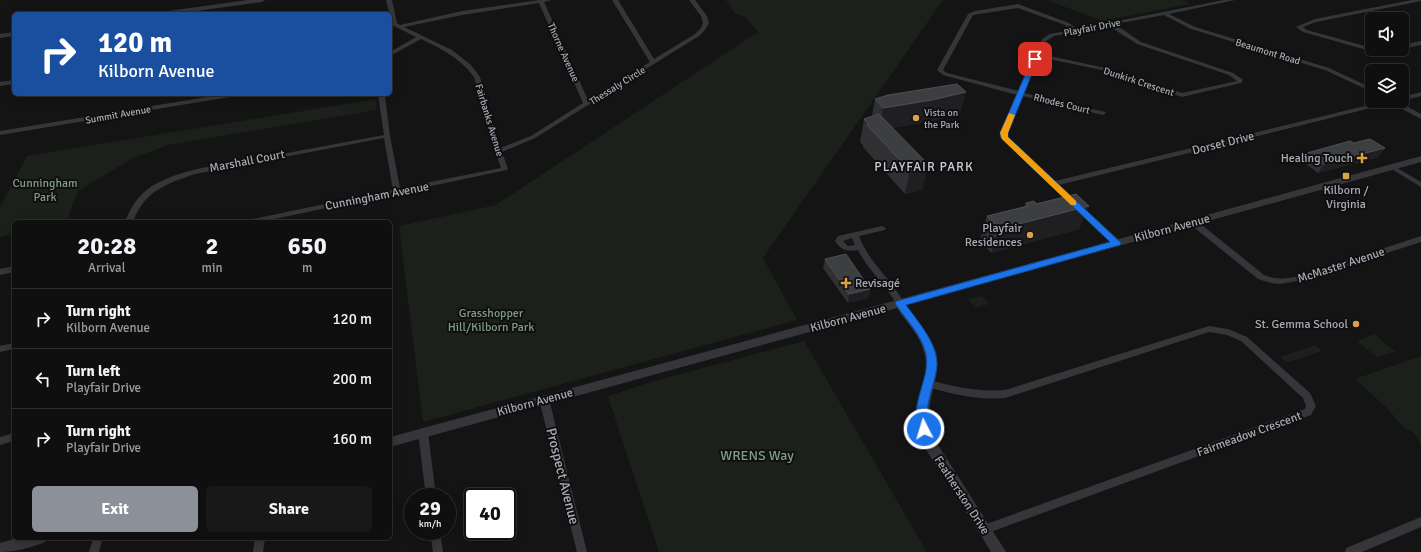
<!DOCTYPE html>
<html lang="en">
<head>
<meta charset="utf-8">
<style>
	:root { --surface:#0f0f10; --page:#181819; --text:#f1f3f6; --muted:#9b9c9f; --line:#2f2f30; --accent:#8c9099 }
	body { margin:0; font-family:Signika,sans-serif; background:var(--page); color:var(--text); height:100vh; display:flex; flex-direction:column; font-size:15px; white-space:nowrap }
	* { box-sizing:border-box; margin:0 }
	p { font-size:13px; color:var(--muted) }
	.icon { flex:none; width:22px; height:22px; fill:none; stroke:currentColor; stroke-width:2; stroke-linecap:round; stroke-linejoin:round }
	.map { position:relative; flex:1; overflow:hidden }
	.details { position:absolute; left:12px; top:220px; width:380px; height:320px; display:flex; flex-direction:column; background:var(--surface); border-radius:6px; box-shadow:0 2px 10px #0003,0 0 0 1px var(--line) }
	.details>* { flex:none }
	.top-card { position:absolute; left:12px; top:12px; width:380px; height:84px; border-radius:6px; box-shadow:0 2px 10px #0003,0 0 0 1px var(--line); background:#1a4fa0; color:#fff; overflow:hidden }
	.buttons { position:absolute; left:1365px; top:12px; display:grid; gap:8px }
	.buttons a { display:grid; place-items:center; width:44px; height:44px; border-radius:6px; background:var(--surface); box-shadow:0 2px 10px #0003,0 0 0 1px var(--line); font-size:20px }
	.speed { position:absolute; left:404px; top:488px; display:flex; gap:8px; font-size:20px; font-weight:700; text-align:center }
	.speed>* { display:grid; place-content:center; width:52px; height:52px; border-radius:50%; background:var(--surface); box-shadow:0 2px 10px #0003,0 0 0 1px var(--line); line-height:1 }
	.speed small { font-size:10px; font-weight:400 }
	.speed .limit { border:2px solid #111; border-radius:6px; background:#fff; color:#111 }
	.pin { position:absolute; display:grid; place-items:center; width:34px; height:34px; color:#fff; margin:-17px; border-radius:8px; box-shadow:0 2px 6px #0006 }
	.me { position:absolute; width:44px; margin:-22px; rotate:355deg; stroke-linejoin:round; filter:drop-shadow(0 0 3px #0008) }
	.turn { display:flex; align-items:center; gap:14px; height:84px; padding:0 20px; font-size:18px }
	.turn .icon { width:52px; height:52px; stroke-width:2.5 }
	.turn b { display:block; font-size:28px; line-height:34px }
	.eta { display:flex; justify-content:space-evenly; align-items:center; height:68px; text-align:center }
	.eta b { font-size:24px; font-weight:800; line-height:28px }
	.button { display:flex; gap:8px; margin-top:auto; padding:8px 20px }
	.button a { flex:1; height:46px; border-radius:6px; background:var(--accent); color:#fff; font-size:16px; font-weight:800; line-height:46px; text-align:center }
	.button a+a { background:var(--page); color:var(--text) }
	ul { padding:0; list-style:none }
	li { display:flex; align-items:center; gap:12px; height:60px; padding:0 20px; border-top:1px solid var(--line) }
	li div { flex:1 }
	li b { display:block; font-size:15px }
	li em { font-style:normal }
	.map>svg:first-child { display:block }
	.green { fill:#1b201b }
	.lines { fill:none; stroke-linecap:round; stroke-linejoin:round }
	.minor { fill:#36363a; fill-rule:evenodd }
	.tertiary { fill:#36363a; fill-rule:evenodd }
	.wall { fill:#303033 }
	.shaded-wall { fill:#1f1f21 }
	.building { fill:#3d3e41; stroke:#4d4f53 }
	.route { fill:#1a73e8; stroke:#114b97 }
	.slow { fill:#f59e0b }
	.poi-dot { fill:#daa347; stroke:#0f0f10; stroke-width:1.5 }
	.labels { text-anchor:middle; stroke-width:4; stroke-linejoin:round; paint-order:stroke }
	.far-street-label { font-size:10px; fill:#a7acb4; stroke:#0f0f10 }
	.far-poi-label { font-size:10px; fill:#a7acb4; stroke:#0f0f10; text-anchor:start }
	.street-label { font-size:12px; fill:#a7acb4; stroke:#0f0f10 }
	.poi-label { font-size:12px; fill:#a7acb4; stroke:#0f0f10; text-anchor:end }
	.park-label { font-size:12px; fill:#819d81; stroke:#0f0f10 }
	.neighbourhood-label { font-size:13px; letter-spacing:1px; fill:#c8cad1; stroke:#0f0f10 }
	.near-park-label { font-size:14px; fill:#819d81; stroke:#0f0f10 }
	.near-street-label { font-size:14px; fill:#a7acb4; stroke:#0f0f10 }
</style>
</head>
<body>
<div class="map">
<svg width="1421" height="552" viewBox="0 0 1421 552">
	<rect width="100%" height="100%" fill="#141415"/>
	<!-- green -->
	<g class="green">
		<path d="M725,0H943L763,258L797,320L423,422L399,226L496,205L758,32L745,17L734,13L729,3Z"/>
		<path d="M1046,0H1183L1190,4L1103,21Z"/>
		<path d="M376,99V110L168,145L133,158L78,191L66,222H14V234L0,237V207L27,156Z"/>
		<path d="M982,296L989,304L975,308L968,299Z"/>
		<path d="M1374,334L1396,352L1377,357L1357,341Z"/>
		<path d="M804,341L927,552H659L608,396L651,382Z"/>
		<path d="M1315,345L1322,351L1287,363L1280,357Z"/>
		<path d="M1421,356V446L1418,437L1412,431L1405,429L1388,409L1355,379Z"/>
	</g>
	<g class="lines">
		<!-- minor -->
		<g class="minor">
			<path d="M386,0H392L397,23L400,25L462,11L539,0H552L544,2L588,100L650,62L612,0H618L654,59L695,34L701,28L703,23L701,16L689,0H695L707,16L709,23L705,30L699,36L535,138L502,152L508,169L507,170L260,222H244L248,220L393,190L384,138L195,174C166,184 144,191 133,222H125C131,207 138,195 152,186C183,168 220,165 255,159C298,151 341,143 384,135L378,94H384L385,96L390,136L400,188L501,168L495,151L474,77C460,58 442,49 421,39L390,56V52L416,37L392,25ZM539,3L583,103L531,136L500,148L480,77L471,65L452,50L404,27L462,15Z"/>
			<path d="M1224,0H1235L1169,14L1195,27L1329,68L1372,88V92L1325,70L1191,29L1164,15L1115,24L1141,42L1233,73L1242,79L1243,80L1241,83L1182,97L1107,71L1039,57L1024,93L1105,112L1106,113L1103,115L1023,96L1007,133V137L1055,181L1385,101H1397L1421,114V119L1391,103L1059,185L1120,241L1121,243L1117,246L1114,245L1001,138V133L1017,95L943,75L937,70L968,14L975,11L1018,4L1069,23L1077,29ZM1018,8L1065,25L1071,30L1050,34L1042,39L1019,91L947,73L943,70L973,15ZM1109,26L1137,44L1229,75L1237,81L1182,93L1110,69L1040,54L1046,41L1054,36Z"/>
			<path d="M1412,0H1421V1L1316,22L1303,27L1307,30L1372,48V49H1397L1394,51L1374,52L1303,32L1296,27L1315,19Z"/>
			<path d="M1421,41V45L1402,49V45Z"/>
			<path d="M14,80V84L0,86V82Z"/>
			<path d="M1421,92V96L1402,101V97Z"/>
			<path d="M225,94H239L236,96L0,135V131Z"/>
			<path d="M1392,165L1421,182V187L1390,168L1389,167L1390,166Z"/>
			<path d="M1191,221H1197L1264,275C1276,280 1286,279 1299,276L1421,236V242L1303,280L1280,284L1271,283L1258,279L1191,225L1190,223Z"/>
			<path d="M882,226L886,228L885,230L859,236C868,261 890,278 903,301L904,303L903,305H897C886,285 868,270 858,250C847,252 841,250 835,241L838,236ZM852,238L855,245L848,246L843,241Z"/>
			<path d="M14,266V272L0,275V269Z"/>
			<path d="M1209,326L1228,329L1247,337L1310,393L1316,406L1311,415L985,534L981,532L980,529L981,526L1305,409L1306,406L1303,398L1241,341L1227,335L1209,332L1005,398C976,400 951,394 924,386L922,383L924,380L927,379C953,387 977,392 1005,390Z"/>
			<path d="M14,343V349L0,352V346Z"/>
			<path d="M544,395L547,396L549,399L587,552H577L539,399L541,396Z"/>
			<path d="M423,428L426,429L428,432L436,497H426L418,432L420,429Z"/>
			<path d="M14,433V441L0,445V437Z"/>
			<path d="M1421,517V527L1362,552H1345L1346,548Z"/>
			<path d="M430,531H440L443,552H433Z"/>
			<path d="M93,538H103L99,552H89Z"/>
			<path d="M255,538H265L263,552H253Z"/>
		</g>
		<!-- tertiary -->
		<g class="tertiary">
			<path d="M248,0H265L262,2L175,14H158L161,12Z"/>
			<path d="M14,32V36L0,38V34Z"/>
			<path d="M1421,156V162L906,305C916,320 930,335 936,352C943,380 920,405 933,437L1006,552H991C976,527 960,502 944,477C935,463 922,447 918,430C911,403 932,377 924,352C920,335 906,322 897,308L390,447V437L890,302Z"/>
			<path d="M17,538H47L45,542C30,548 15,552 0,552V543Z"/>
		</g>
	</g>
	<!-- wall -->
	<g class="wall">
		<path d="M875,99L960,114L927,122L892,128L924,160L923,163L928,167L922,190L905,194L863,147V145L860,142L864,119L872,116Z"/>
		<path d="M1307,153L1379,157L1318,173L1302,161Z"/>
		<path d="M1026,203L1036,204L1089,206L1079,229L991,253L980,240L987,216L1024,207Z"/>
		<path d="M825,259L870,289L869,298L848,303L823,268Z"/>
	</g>
	<!-- shaded-wall -->
	<g class="shaded-wall">
		<path d="M966,92L960,114L927,122L879,130L883,108Z"/>
		<path d="M1385,148L1379,157L1318,173L1324,164Z"/>
		<path d="M924,160L922,168L928,167L922,190L905,194L910,171L922,161Z"/>
		<path d="M1089,206L1079,229L991,253L999,229Z"/>
		<path d="M870,289L869,298L848,303L849,294Z"/>
	</g>
	<!-- building -->
	<g class="building">
		<path d="M957,84L966,92L932,100L883,108L875,99L888,95Z"/>
		<path d="M879,114L924,160L922,161L928,167L910,171L867,125L869,124L864,119Z"/>
		<path d="M1370,139L1385,148L1324,164L1307,153L1350,141L1354,143Z"/>
		<path d="M1076,194L1089,206L999,229L987,216L1028,206L1026,203L1034,201L1036,204Z"/>
		<path d="M846,254L870,289L849,294L825,259Z"/>
	</g>
	<!-- route -->
	<path class="route" d="M1035,57L1038,59L1008,133V137L1121,243L1120,245L906,305C919,323 937,343 937,365C936,378 930,392 928,405C927,414 932,425 928,433H920C907,406 931,380 926,354C922,335 905,319 895,303L897,301L1110,242L1001,138L1000,133L1032,59Z"/>
	<!-- slow -->
	<path class="slow" d="M1009,113L1015,115L1008,133V137L1076,201V205H1071L1002,139L1000,133Z"/>
	<!-- markers -->
	<g class="poi-dot">
		<circle cx="916" cy="118" r="4"/>
		<path d="M1360 152h4v4h4v4h-4v4h-4v-4h-4v-4h4z"/>
		<rect x="1342" y="172" width="8" height="8" rx="2"/>
		<circle cx="1030" cy="235" r="4"/>
		<path d="M844 277h4v4h4v4h-4v4h-4v-4h-4v-4h4z"/>
		<circle cx="1356" cy="324" r="4"/>
	</g>
	<g class="labels">
		<!-- far-street labels -->
		<g class="far-street-label">
			<text transform="translate(1092 27) rotate(-11)" y="4">Playfair Drive</text>
			<text transform="translate(1268 51) rotate(17)" y="4">Beaumont Road</text>
			<text transform="translate(564 52) rotate(66)" y="4">Thorne Avenue</text>
			<text transform="translate(1139 81) rotate(18)" y="4">Dunkirk Crescent</text>
			<text transform="translate(617 85) rotate(-32)" y="4">Thessaly Circle</text>
			<text transform="translate(1062 103) rotate(14)" y="4">Rhodes Court</text>
			<text transform="translate(118 114) rotate(-10)" y="4">Summit Avenue</text>
			<text transform="translate(490 120) rotate(73)" y="4">Fairbanks Avenue</text>
		</g>
		<!-- far-poi labels -->
		<g class="far-poi-label">
			<text x="924" y="116">Vista on<tspan x="924" dy="12">the Park</tspan></text>
		</g>
		<!-- street labels -->
		<g class="street-label">
			<text transform="translate(1223 143) rotate(-14)" y="4">Dorset Drive</text>
			<text transform="translate(247 161) rotate(-11)" y="4">Marshall Court</text>
			<text transform="translate(377 196) rotate(-11)" y="4">Cunningham Avenue</text>
			<text transform="translate(1172 228) rotate(-15)" y="4">Kilborn Avenue</text>
			<text transform="translate(1341 265) rotate(-18)" y="4">McMaster Avenue</text>
			<text transform="translate(848 318) rotate(-15)" y="4">Kilborn Avenue</text>
			<text transform="translate(535 402) rotate(-15)" y="4">Kilborn Avenue</text>
			<text transform="translate(1249 434) rotate(-20)" y="4">Fairmeadow Crescent</text>
			<text transform="translate(962 495) rotate(57)" y="4">Featherston Drive</text>
		</g>
		<!-- poi labels -->
		<g class="poi-label">
			<text x="1353" y="162">Healing Touch</text>
			<text x="1346" y="194" text-anchor="middle">Kilborn /<tspan x="1346" dy="14">Virginia</tspan></text>
			<text x="1022" y="232">Playfair<tspan x="1022" dy="14">Residences</tspan></text>
			<text x="855" y="287" text-anchor="start">Revisagé</text>
			<text x="1348" y="328">St. Gemma School</text>
		</g>
		<!-- park labels -->
		<g class="park-label">
			<text x="45" y="187">Cunningham<tspan x="45" dy="14">Park</tspan></text>
			<text x="491" y="317">Grasshopper<tspan x="491" dy="14">Hill/Kilborn Park</tspan></text>
		</g>
		<!-- neighbourhood labels -->
		<g class="neighbourhood-label">
			<text x="924" y="171">PLAYFAIR PARK</text>
		</g>
		<!-- near-park labels -->
		<g class="near-park-label">
			<text x="757" y="460">WRENS Way</text>
		</g>
		<!-- near-street labels -->
		<g class="near-street-label">
			<text transform="translate(563 476) rotate(76)" y="5">Prospect Avenue</text>
		</g>
	</g>
</svg>
<div class="buttons">
<a><svg class="icon" aria-label="sound" viewBox="0 0 24 24"><path d="M4 9h4l5-4v14l-5-4H4zM17 9q2 3 0 6"/></svg></a>
<a><svg class="icon" aria-label="layers" viewBox="0 0 24 24"><path d="M12 4l9 5-9 5-9-5zM3 14l9 5 9-5"/></svg></a>
</div>
<div class="speed"><div>29<small>km/h</small></div><div class="limit">40</div></div>
<div class="pin" style="left:1035px;top:59px;background:#d93025"><svg class="icon" aria-label="arrive" viewBox="0 0 24 24"><path d="M6 21V4h12l-3 4 3 4H6"/></svg></div>
<svg class="me" style="left:924px;top:429px" viewBox="-20 -20 40 40"><circle r="17" fill="#1a73e8" stroke="#fff" stroke-width="3"/><path d="M0-11L8 9 0 5-8 9z" fill="#fff"/></svg>
<div class="top-card">
<div class="turn"><svg class="icon" aria-label="right" viewBox="0 0 24 24"><path d="M7 20v-9h11M14 6l5 5-5 5"/></svg><div><b>120 m</b>Kilborn Avenue</div></div>
</div>
<section class="details">
<div class="eta">
<div><b>20:28</b><p>Arrival</p></div>
<div><b>2</b><p>min</p></div>
<div><b>650</b><p>m</p></div>
</div>
<ul>
<li><svg class="icon" aria-label="right" viewBox="0 0 24 24"><path d="M7 20v-9h11M14 6l5 5-5 5"/></svg><div><b>Turn right</b><p>Kilborn Avenue</p></div><em>120 m</em></li>
<li><svg class="icon" aria-label="left" viewBox="0 0 24 24"><path d="M17 20v-9H6M10 6l-5 5 5 5"/></svg><div><b>Turn left</b><p>Playfair Drive</p></div><em>200 m</em></li>
<li><svg class="icon" aria-label="right" viewBox="0 0 24 24"><path d="M7 20v-9h11M14 6l5 5-5 5"/></svg><div><b>Turn right</b><p>Playfair Drive</p></div><em>160 m</em></li>
</ul>
<div class="button"><a>Exit</a><a>Share</a></div>
</section>
</div>
</body>
</html>
